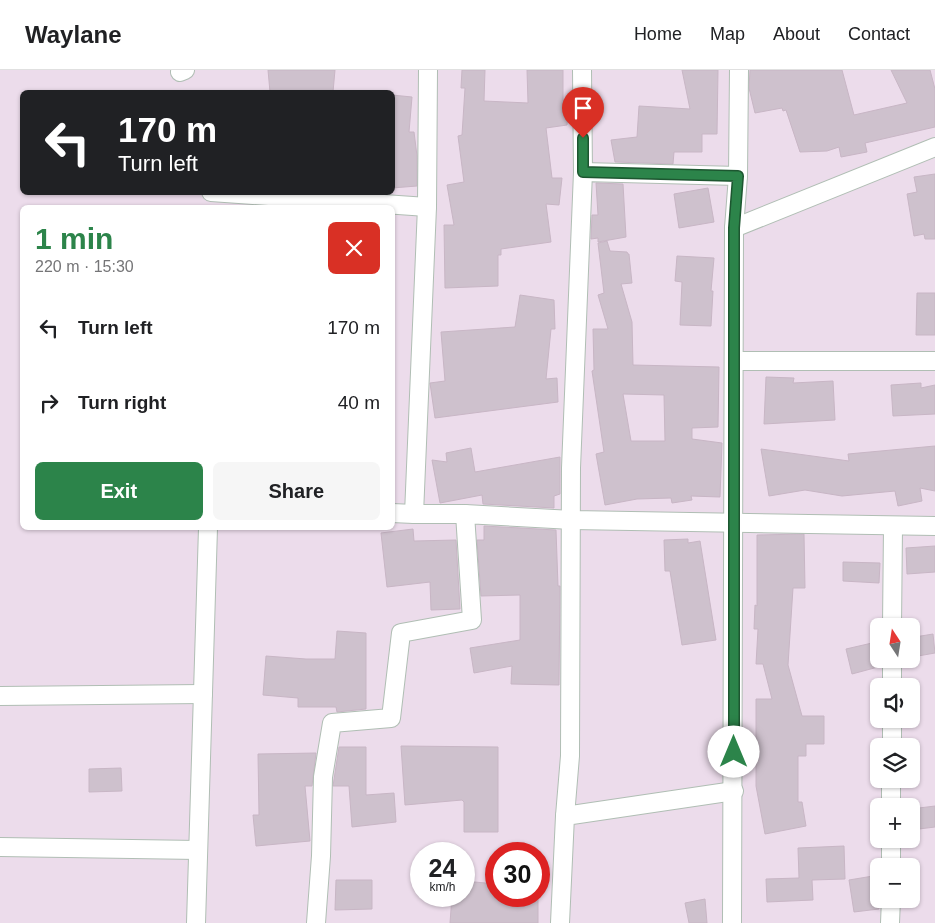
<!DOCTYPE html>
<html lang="en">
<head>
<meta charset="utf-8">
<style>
	:root { --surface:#fff; --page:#f6f6f6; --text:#202124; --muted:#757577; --line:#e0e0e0; --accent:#2c844a }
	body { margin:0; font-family:Helvetica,sans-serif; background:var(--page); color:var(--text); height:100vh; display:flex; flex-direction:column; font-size:19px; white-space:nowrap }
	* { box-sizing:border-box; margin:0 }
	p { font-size:16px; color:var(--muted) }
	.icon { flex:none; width:28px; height:28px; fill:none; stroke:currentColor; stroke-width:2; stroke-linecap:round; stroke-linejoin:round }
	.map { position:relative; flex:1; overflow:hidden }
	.details { position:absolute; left:20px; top:135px; width:375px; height:325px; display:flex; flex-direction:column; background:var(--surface); border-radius:8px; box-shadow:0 1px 4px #0004 }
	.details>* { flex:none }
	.hud { position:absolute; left:20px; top:20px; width:375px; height:105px; border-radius:8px; box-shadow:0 1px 4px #0004; background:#202124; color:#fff; overflow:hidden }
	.needle { width:32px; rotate:348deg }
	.fabs { position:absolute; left:870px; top:548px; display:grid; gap:10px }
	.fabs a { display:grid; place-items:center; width:50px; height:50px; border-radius:8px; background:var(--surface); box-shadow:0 1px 4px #0004; font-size:25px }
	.speed { position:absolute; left:410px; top:772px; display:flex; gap:10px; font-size:25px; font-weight:700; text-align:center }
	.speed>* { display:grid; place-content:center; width:65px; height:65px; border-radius:50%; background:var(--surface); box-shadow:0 1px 4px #0004; line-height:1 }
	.speed small { font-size:12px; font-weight:400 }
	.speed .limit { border:8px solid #d22; background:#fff; color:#111 }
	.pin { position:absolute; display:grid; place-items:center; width:42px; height:42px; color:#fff; margin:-51px -21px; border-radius:50% 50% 50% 0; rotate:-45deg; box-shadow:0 0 5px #0007 }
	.pin .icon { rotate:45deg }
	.me { position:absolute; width:55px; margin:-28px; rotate:0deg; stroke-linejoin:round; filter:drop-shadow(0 0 4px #0008) }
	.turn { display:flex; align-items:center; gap:18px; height:105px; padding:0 15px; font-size:22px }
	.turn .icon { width:65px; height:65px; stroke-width:2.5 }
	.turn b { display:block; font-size:35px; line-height:42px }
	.round { display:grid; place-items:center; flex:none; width:52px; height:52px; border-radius:8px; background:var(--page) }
	.overview { display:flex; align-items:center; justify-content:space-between; height:85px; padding:0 15px }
	h1 { font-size:30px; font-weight:700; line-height:38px; color:var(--accent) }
	.cta { display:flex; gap:10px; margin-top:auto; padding:10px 15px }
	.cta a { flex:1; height:58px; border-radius:8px; background:var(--accent); color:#fff; font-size:20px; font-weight:700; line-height:58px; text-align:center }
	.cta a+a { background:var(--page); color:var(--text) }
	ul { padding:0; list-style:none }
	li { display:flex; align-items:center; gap:15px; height:75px; padding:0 15px }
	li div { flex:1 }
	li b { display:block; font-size:19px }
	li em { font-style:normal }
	header { display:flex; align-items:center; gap:30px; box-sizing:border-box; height:70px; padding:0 25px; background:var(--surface); border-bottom:1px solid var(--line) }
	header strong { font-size:24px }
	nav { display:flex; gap:28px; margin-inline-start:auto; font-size:18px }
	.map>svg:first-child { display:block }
	.building { fill:#cec1cd; stroke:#c8b6c5; fill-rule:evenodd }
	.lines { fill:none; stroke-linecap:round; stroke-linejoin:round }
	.minor-casing { stroke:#b0beb4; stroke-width:20 }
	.minor { stroke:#fff; stroke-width:18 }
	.route-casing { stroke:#1d5630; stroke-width:12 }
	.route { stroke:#2c844a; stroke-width:9 }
</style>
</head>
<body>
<header>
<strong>Waylane</strong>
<nav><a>Home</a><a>Map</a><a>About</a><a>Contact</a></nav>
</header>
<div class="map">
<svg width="935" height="853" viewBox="0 0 935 853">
	<rect width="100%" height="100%" fill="#ecdceb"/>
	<!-- building -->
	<g class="building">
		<path d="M268,0H335L333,22H270Z"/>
		<path d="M462,0H485L484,31L528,33L527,0H563V31H566L568,43L567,55L546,58L552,108H562L559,135L546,134L551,172L501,179V185H498V216L445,218L444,155H454L447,115L464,112L458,66L462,65L465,18H461Z"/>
		<path d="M682,0H718L717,64H702V82H674L673,94L615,92L611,70L637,67L639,36L690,39Z"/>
		<path d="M750,0H842L854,45L907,33L891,0H930L935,19V57L865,73L867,82L841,87L839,77L827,81L800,82L786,40L783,41L782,38L755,43L749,18Z"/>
		<path d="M392,25L412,27L409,62H414L417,86V116L392,118Z"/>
		<path d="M935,104V169H925L924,164L914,166L907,124L917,122L914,107Z"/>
		<path d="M596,113L623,114L626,167L598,172V168L591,169L592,145H598Z"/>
		<path d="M708,118L714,152L679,158L674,124Z"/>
		<path d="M607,171L610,181L627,182L628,184H629L632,213L621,214L632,252L633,295L719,297L718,357L692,358V369L722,373L720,427L691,426L692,430L672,433L671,428L637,429L605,435L596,384L604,382L592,301L594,300L593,259H608L598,225L604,223L598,173ZM623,324L664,325L665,371H631Z"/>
		<path d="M677,186L714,188L711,221H713L711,256L680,255L682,212L675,211Z"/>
		<path d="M917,223H935V265H916Z"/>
		<path d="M520,225L554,230L555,259H551L546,309L557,308L558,332L435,348L430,313L445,311L441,262L515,257Z"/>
		<path d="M766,307L794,308L793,313L833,311L835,350L764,354Z"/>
		<path d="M921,313V318L935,315V344L893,346L891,315Z"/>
		<path d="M935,376V421L920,418L922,431L898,436L895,421L842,426L805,420L769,426L761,379L849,391L848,384Z"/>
		<path d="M471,378L475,402L560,387V424L554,426V438L483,434L482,425L440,433L432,390L447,392L446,383Z"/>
		<path d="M484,456L556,460L558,516H560L559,615L511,614L512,596L474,603L470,578L520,570V525L481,526L477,470H484Z"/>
		<path d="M413,459L414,471L456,470L460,539L431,540L430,512L387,517L381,463Z"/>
		<path d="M804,464L805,518H793L788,595L802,646H824V674H806V686H798V732H802L806,756L765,764L756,716V629H772L763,594H756L758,559H754L755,535L757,536V465Z"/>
		<path d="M688,469V473L700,471L716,570L682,575L670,501H665L664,470Z"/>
		<path d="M935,476V502L907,504L906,478Z"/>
		<path d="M843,492L880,493L879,513L843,511Z"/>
		<path d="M337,561L366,563V639L337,642L336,637H298V628L263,625L266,586L306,589H335Z"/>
		<path d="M933,564L935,583L918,586L915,567Z"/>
		<path d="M872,573L878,597L852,604L846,579Z"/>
		<path d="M401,676L498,677V762H464V732L462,730L405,735Z"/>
		<path d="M339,677H366V725L394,723L396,752L352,757L349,716H333Z"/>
		<path d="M316,683L312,716H305L310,771L256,776L253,745H259L258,684Z"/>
		<path d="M121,698L122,721L89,722V699Z"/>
		<path d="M935,736V757L911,760V739Z"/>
		<path d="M844,776L845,809L812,810L813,830L767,832L766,809L799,808L798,778Z"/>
		<path d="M873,806L879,839L854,842L849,810Z"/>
		<path d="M336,810H372V839L335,840Z"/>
		<path d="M464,811L496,814V826H538V853H450L452,826H464Z"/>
		<path d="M705,829L707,853H689L685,833Z"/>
	</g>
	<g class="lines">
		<defs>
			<g id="minor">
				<path d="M428,0L427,137L414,444H465"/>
				<path d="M582,0L583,102"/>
				<path d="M180,2L185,0"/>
				<path d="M211,122L427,137"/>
				<path d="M734,158L935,77"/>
				<path d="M735,291H935"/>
				<path d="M392,443L414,444"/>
				<path d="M892,556L893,457"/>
				<path d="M892,616V589"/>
				<path d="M0,626L203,624"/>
				<path d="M892,676V649"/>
				<path d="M891,736V709"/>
				<path d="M565,746L570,686L571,398L583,102L738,106"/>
				<path d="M0,777L198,780"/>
				<path d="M891,796V769"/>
				<path d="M196,853L208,458"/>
				<path d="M316,853L321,786L323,707L332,653L391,648L401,563L472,550L465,444L572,450L935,456"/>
				<path d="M560,853L565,746L734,721"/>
				<path d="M732,853L734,158L738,106L739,0"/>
				<path d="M890,853L891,829"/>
			</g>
		</defs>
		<!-- minor casing -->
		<use href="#minor" class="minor-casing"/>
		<!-- minor -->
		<use href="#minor" class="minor"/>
	</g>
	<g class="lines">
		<defs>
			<path id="route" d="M583,68V102L738,106L734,158V682"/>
		</defs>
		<!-- route casing -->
		<use href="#route" class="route-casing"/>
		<!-- route -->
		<use href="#route" class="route"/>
	</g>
</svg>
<div class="fabs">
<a><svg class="needle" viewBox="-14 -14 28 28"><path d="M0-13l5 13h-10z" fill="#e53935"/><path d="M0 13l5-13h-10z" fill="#757577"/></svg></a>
<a><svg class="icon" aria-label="sound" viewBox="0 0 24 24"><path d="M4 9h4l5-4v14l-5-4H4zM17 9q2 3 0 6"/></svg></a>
<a><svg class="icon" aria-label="layers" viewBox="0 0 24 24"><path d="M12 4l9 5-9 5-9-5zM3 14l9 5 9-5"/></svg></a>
<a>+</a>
<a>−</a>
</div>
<div class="speed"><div>24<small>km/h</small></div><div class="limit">30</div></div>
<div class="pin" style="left:583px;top:68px;background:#d93025"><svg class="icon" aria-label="arrive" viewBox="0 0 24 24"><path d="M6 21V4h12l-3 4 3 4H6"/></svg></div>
<svg class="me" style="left:734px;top:682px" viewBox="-20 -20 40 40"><circle r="19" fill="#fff"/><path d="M0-13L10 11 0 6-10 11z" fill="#2c844a"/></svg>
<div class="hud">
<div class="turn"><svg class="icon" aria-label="left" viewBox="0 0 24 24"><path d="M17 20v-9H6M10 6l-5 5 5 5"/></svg><div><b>170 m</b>Turn left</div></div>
</div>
<section class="details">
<div class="overview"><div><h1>1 min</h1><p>220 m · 15:30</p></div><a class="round" style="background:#d93025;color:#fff"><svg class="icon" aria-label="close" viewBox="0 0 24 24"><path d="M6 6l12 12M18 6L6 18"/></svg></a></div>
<ul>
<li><svg class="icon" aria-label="left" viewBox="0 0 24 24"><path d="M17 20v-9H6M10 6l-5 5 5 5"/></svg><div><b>Turn left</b></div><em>170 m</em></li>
<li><svg class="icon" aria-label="right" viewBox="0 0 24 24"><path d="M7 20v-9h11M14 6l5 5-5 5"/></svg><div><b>Turn right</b></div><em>40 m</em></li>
</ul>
<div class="cta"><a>Exit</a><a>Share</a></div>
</section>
</div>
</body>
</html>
